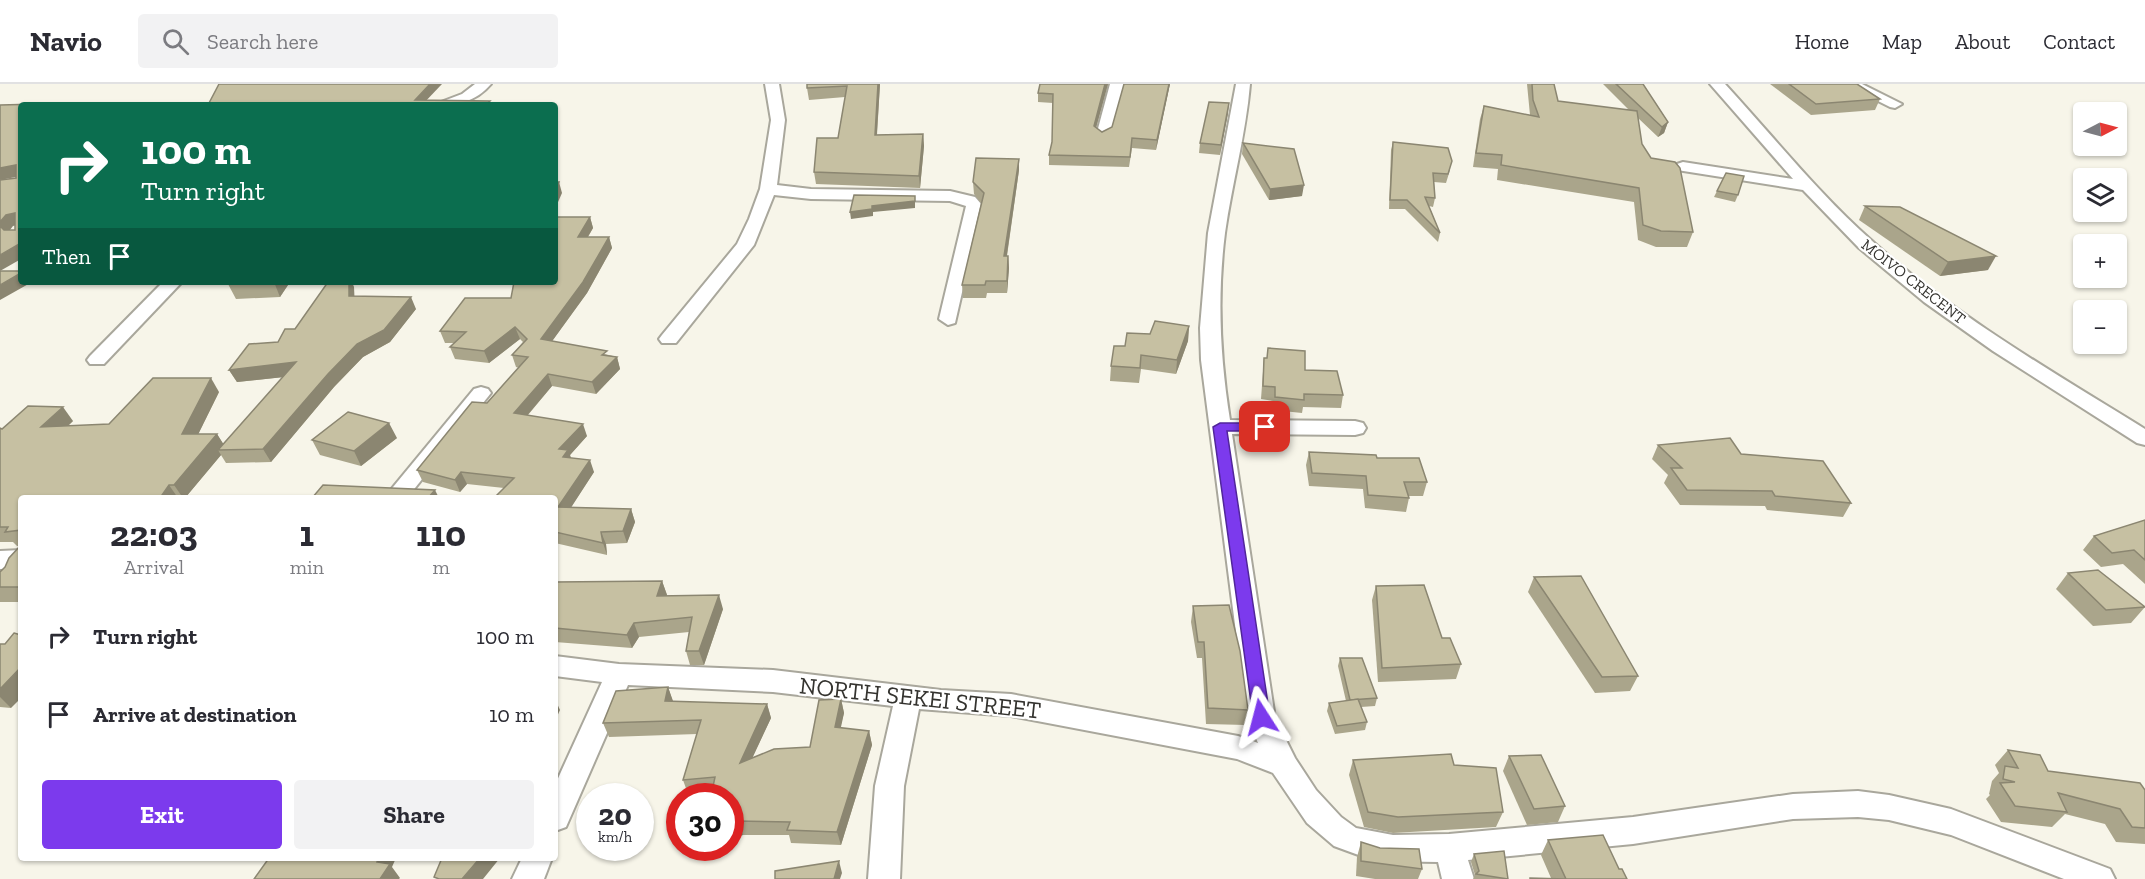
<!DOCTYPE html>
<html lang="en">
<head>
<meta charset="utf-8">
<style>
	:root { --surface:#fff; --page:#f2f2f3; --text:#2b2b33; --muted:#7c7c81; --line:#e1e1e2; --accent:#7c3aed }
	body { margin:0; font-family:"Zilla Slab",serif; background:var(--page); color:var(--text); height:100vh; display:flex; flex-direction:column; font-size:22px; white-space:nowrap }
	* { box-sizing:border-box; margin:0 }
	p { font-size:20px; color:var(--muted) }
	.icon { flex:none; width:33px; height:33px; fill:none; stroke:currentColor; stroke-width:2; stroke-linecap:round; stroke-linejoin:round }
	.map { position:relative; flex:1; overflow:hidden }
	.details { position:absolute; left:18px; top:411px; width:540px; height:366px; display:flex; flex-direction:column; background:var(--surface); border-radius:6px; box-shadow:0 2px 4px #0004 }
	.details>* { flex:none }
	.guide { position:absolute; left:18px; top:18px; width:540px; height:183px; border-radius:6px; box-shadow:0 2px 4px #0004; background:#0b6e4f; color:#fff; overflow:hidden }
	.needle { width:39px; rotate:84deg }
	.controls { position:absolute; left:2073px; top:18px; display:grid; gap:12px }
	.controls a { display:grid; place-items:center; width:54px; height:54px; border-radius:6px; background:var(--surface); box-shadow:0 2px 4px #0004; font-size:30px }
	.speed { position:absolute; left:576px; top:699px; display:flex; gap:12px; font-size:30px; font-weight:700; text-align:center }
	.speed>* { display:grid; place-content:center; width:78px; height:78px; border-radius:50%; background:var(--surface); box-shadow:0 2px 4px #0004; line-height:1 }
	.speed small { font-size:15px; font-weight:400 }
	.speed .limit { border:9px solid #d22; background:#fff; color:#111 }
	.pin { position:absolute; display:grid; place-items:center; width:51px; height:51px; color:#fff; margin:-26px; border-radius:12px; box-shadow:0 3px 9px #0006 }
	.me { position:absolute; width:66px; margin:-33px; rotate:351deg; stroke-linejoin:round; filter:drop-shadow(0 0 4px #0008) }
	.turn { display:flex; align-items:center; gap:21px; height:126px; padding:0 24px; font-size:27px }
	.turn .icon { width:78px; height:78px; stroke-width:2.5 }
	.turn b { display:block; font-size:42px; line-height:51px }
	.then { display:flex; align-items:center; height:57px; padding:0 24px; background:#0003; gap:12px; font-size:22px }
	.eta { display:flex; justify-content:space-evenly; align-items:center; height:102px; text-align:center }
	.eta b { font-size:36px; font-weight:800; line-height:42px }
	.action { display:flex; gap:12px; margin-top:auto; padding:12px 24px }
	.action a { flex:1; height:69px; border-radius:6px; background:var(--accent); color:#fff; font-size:24px; font-weight:800; line-height:69px; text-align:center }
	.action a+a { background:var(--page); color:var(--text) }
	ul { padding:0; list-style:none }
	li { display:flex; align-items:center; gap:18px; height:78px; padding:0 24px }
	li div { flex:1 }
	li b { display:block; font-size:22px }
	li em { font-style:normal }
	header { display:flex; align-items:center; gap:36px; box-sizing:border-box; height:84px; padding:0 30px; background:var(--surface); border-bottom:2px solid var(--line) }
	header strong { font-size:28px }
	nav { display:flex; gap:33px; margin-inline-start:auto; font-size:21px }
	.search { width:420px; height:54px; background:var(--page); display:flex; align-items:center; gap:15px; box-sizing:border-box; padding:0 21px; border-radius:6px; color:var(--muted); font-size:22px }
	.map>svg:first-child { display:block }
	.lines { fill:none; stroke-linecap:round; stroke-linejoin:round }
	.street-casing { stroke:#a9a79c; stroke-width:4 }
	.street { fill:#fff; fill-rule:evenodd }
	.wall { fill:#aaa58b }
	.shaded-wall { fill:#8b8671 }
	.building { fill:#c6c0a2; stroke:#8b8671; stroke-width:1.5 }
	.route { fill:#7c3aed; stroke:#51269a; stroke-width:1.5 }
	.labels { text-anchor:middle; stroke-width:4.5; stroke-linejoin:round; paint-order:stroke }
	.far-street-label { font-size:16px; fill:#34332f; stroke:#fff }
	.near-street-label { font-size:24px; fill:#34332f; stroke:#fff }
</style>
</head>
<body>
<header>
<strong>Navio</strong>
<div class="search"><svg class="icon" aria-label="search" viewBox="0 0 24 24"><circle cx="10" cy="10" r="6"/><path d="M15 15l6 6"/></svg>Search here</div>
<nav><a>Home</a><a>Map</a><a>About</a><a>Contact</a></nav>
</header>
<div class="map">
<svg width="2145" height="795" viewBox="0 0 2145 795">
	<rect width="100%" height="100%" fill="#f7f5e9"/>
	<g class="lines">
		<defs>
			<g id="street">
				<path d="M475,0H491C475,19 456,21 433,21L462,10Z"/>
				<path d="M765,0H779L785,36L777,101L811,105L950,107L975,113L982,121L955,239L948,241L939,235L966,122L950,117L811,115L774,111L754,161L676,259H662L659,255L662,251L737,160L749,135L760,105L771,36Z"/>
				<path d="M1110,0H1124L1110,52L1103,56L1096,52Z"/>
				<path d="M1236,0H1250C1246,50 1232,99 1225,149C1217,213 1220,273 1230,336L1355,337L1363,339L1366,344L1363,349L1355,351L1232,350L1275,634L1295,674L1316,706L1341,733L1356,744L1393,751L1449,750L1633,733L1793,710L1858,707L1889,711L1951,725L2110,785L2115,795H2064L1951,751L1889,736L1858,733L1793,735L1633,760L1468,776L1474,795H1442L1438,778L1375,777L1334,762L1307,739L1273,689L1237,675L1011,632L919,625L904,702L900,795H868L875,702L893,622L773,608L628,601L566,743L555,747V701L602,598L555,592V572L619,580L773,586L941,606L1011,610L1238,652L1258,659L1247,634L1201,276L1200,244L1208,149Z"/>
				<path d="M1710,0H1725C1773,52 1818,109 1871,156C1954,231 2051,287 2145,345V361L2137,359L1993,267L1924,218L1859,164L1803,106L1677,86L1675,83L1677,80L1683,78L1793,95Z"/>
				<path d="M1844,0H1862L1902,20L1895,24L1890,23Z"/>
				<path d="M163,198H182L104,280H90L87,276L90,272Z"/>
				<path d="M481,303L488,305L491,309L407,414H384L474,305Z"/>
				<path d="M21,466V484L0,485V467Z"/>
				<path d="M522,774H552L544,795H512Z"/>
			</g>
		</defs>
		<!-- street casing -->
		<use href="#street" class="street-casing"/>
		<!-- street -->
		<use href="#street" class="street"/>
	</g>
	<!-- wall -->
	<g class="wall">
		<path d="M880,0L877,51L923,50L924,62L920,104L816,100L814,88L838,54L845,13L809,16L807,4Z"/>
		<path d="M1040,0H1108L1096,44L1102,48L1112,43L1124,0H1170L1156,66L1132,64L1129,83L1049,81V71L1052,58L1053,19L1038,18V9Z"/>
		<path d="M1527,0H1554L1558,17L1630,27L1603,0H1643L1668,38L1664,49L1658,53L1638,34L1642,60L1693,148L1687,163H1656L1638,156L1634,118L1497,96L1498,85L1473,83L1480,35L1484,22L1530,31Z"/>
		<path d="M1770,0H1857L1880,15L1875,26L1811,31Z"/>
		<path d="M1228,29L1220,71L1199,69L1200,59Z"/>
		<path d="M1393,58L1450,86L1446,99L1434,98L1435,114L1433,123L1429,122L1440,149L1438,158L1405,125H1389L1391,66Z"/>
		<path d="M1243,59L1302,112L1269,116L1242,70Z"/>
		<path d="M1019,86L1007,172H1008L1009,184L1007,209H987L986,214H963L962,201L981,119L974,110L973,98Z"/>
		<path d="M1717,107L1738,111L1735,118L1714,113Z"/>
		<path d="M1865,122L1988,186L1940,192L1859,136Z"/>
		<path d="M590,133L593,144L588,153H609L612,164L587,209L552,257L617,273L620,285L596,310L552,302L528,331L587,352L570,371L571,374L594,388L571,423L631,425L635,438L627,459L606,460L607,471L555,459V414L504,404L467,400L460,408L423,398L417,386L487,319L519,284L516,283L512,271L523,258L520,255L489,279L455,275L450,263L454,259H445L440,247L511,214Z"/>
		<path d="M228,198H290L280,213L236,215L228,200Z"/>
		<path d="M354,203V212L416,225L390,258L363,273L334,303L271,378L226,379L221,371L185,414H21V518H0V488L5,483L20,462H17L13,458H0V344L2,345L73,337L68,342L109,340L219,308L198,350H217L223,360L283,293L237,298L229,286L278,258Z"/>
		<path d="M1189,242L1188,257L1176,290L1141,285L1139,299L1110,297L1111,282L1125,262L1150,250Z"/>
		<path d="M1268,264L1343,311L1341,324L1303,323L1302,329L1273,326V317L1261,315L1264,274H1267Z"/>
		<path d="M397,354L361,382L320,371L312,356Z"/>
		<path d="M1658,361L1741,370L1851,419L1843,433L1767,426L1765,422L1680,421L1664,399L1668,391L1652,375Z"/>
		<path d="M1309,368L1377,374L1427,398L1423,412H1408L1409,414L1406,428L1365,424L1363,405L1309,402L1306,381Z"/>
		<path d="M2145,436V500L2123,480L2101,483L2083,466L2094,452Z"/>
		<path d="M2068,489L2145,523L2131,539L2093,542L2056,505Z"/>
		<path d="M1534,493L1638,592L1630,607L1595,609L1528,508Z"/>
		<path d="M662,497L667,511L666,512L723,525L704,581H690L686,567L689,548L639,553L632,564L555,558V498Z"/>
		<path d="M1376,502L1442,554L1461,580L1456,595L1378,598L1372,516Z"/>
		<path d="M1193,522L1248,626L1246,641L1206,640L1202,574H1197L1191,538Z"/>
		<path d="M0,560H5L11,624L0,623Z"/>
		<path d="M1340,574L1377,614L1375,622L1361,623L1367,638L1365,646L1335,650L1327,627L1329,619L1346,617L1338,582Z"/>
		<path d="M668,603L673,618L767,620L771,634L752,674L810,663L841,615L844,629L840,644L869,647L872,661L841,761L791,759L789,751H743L730,754V712L712,708L688,710L683,696L697,650L609,653L603,639Z"/>
		<path d="M2008,666L2048,687L2145,706V760L2116,758L2105,740L2065,730L2052,743L2001,738L1986,715L1990,711L1989,710L1992,697L1999,689L1995,681Z"/>
		<path d="M1509,672L1565,722L1558,738L1527,741L1503,687Z"/>
		<path d="M1353,676L1454,681L1503,728L1496,743L1393,749L1364,743L1349,691Z"/>
		<path d="M1548,756L1619,785L1627,795H1530V794H1551L1541,771Z"/>
		<path d="M1361,758L1422,785L1418,795H1375L1356,792L1357,773Z"/>
		<path d="M1474,770L1508,795H1473L1475,791L1471,778Z"/>
	</g>
	<!-- shaded-wall -->
	<g class="shaded-wall">
		<path d="M430,0H442L422,21L415,16Z"/>
		<path d="M878,0H880L876,63L875,51Z"/>
		<path d="M1105,0H1108L1094,51V42Z"/>
		<path d="M1169,0H1170L1156,66L1157,56Z"/>
		<path d="M1229,19L1228,29L1220,71L1221,61Z"/>
		<path d="M1668,38L1664,49L1658,53L1662,43Z"/>
		<path d="M923,50L924,62L920,104L919,92Z"/>
		<path d="M1019,75V86L1005,184L1004,172Z"/>
		<path d="M16,81L21,92L0,96V84Z"/>
		<path d="M559,98L562,109L555,125V107Z"/>
		<path d="M1304,101L1302,112L1269,116L1270,105Z"/>
		<path d="M915,112V124L873,128V132L851,135L850,128L872,122Z"/>
		<path d="M15,129L21,140L13,142L6,151L0,142V138L6,131Z"/>
		<path d="M590,133L593,144L581,164L578,153Z"/>
		<path d="M609,153L612,164L587,209L545,267L541,255Z"/>
		<path d="M21,159V175L0,187V171Z"/>
		<path d="M1008,172L1009,184L1007,209V197Z"/>
		<path d="M1996,172L1988,186L1940,192L1948,178Z"/>
		<path d="M21,189V198H32L0,216V201Z"/>
		<path d="M274,198H290L280,213Z"/>
		<path d="M349,198H352L354,203L355,224L349,212Z"/>
		<path d="M411,213L416,225L390,258L363,273L334,303L271,378L263,365L328,290L357,260Z"/>
		<path d="M1189,242L1188,257L1176,290L1177,276Z"/>
		<path d="M515,243L520,255L489,279L484,267Z"/>
		<path d="M617,273L620,285L596,310L592,298Z"/>
		<path d="M296,278L303,291L237,298L229,286Z"/>
		<path d="M548,290L552,302L519,341L514,329Z"/>
		<path d="M211,294L219,308L191,365L182,350Z"/>
		<path d="M63,323L73,337L51,357L41,343Z"/>
		<path d="M389,339L397,354L361,382L354,367Z"/>
		<path d="M583,340L587,352L570,371L572,379L567,386L559,365Z"/>
		<path d="M217,350L226,364L218,366L221,371L185,414H183L174,401Z"/>
		<path d="M590,376L594,388L563,436L558,423Z"/>
		<path d="M461,388L467,400L460,408L455,396Z"/>
		<path d="M169,401L178,414H160Z"/>
		<path d="M435,406L439,414H428Z"/>
		<path d="M631,425L635,438L627,459L623,447Z"/>
		<path d="M601,448L606,460L607,471L603,459Z"/>
		<path d="M662,497L667,511L661,526L657,512Z"/>
		<path d="M719,511L723,525L704,581L699,567Z"/>
		<path d="M634,539L639,553L632,564L627,551Z"/>
		<path d="M21,583V614L11,624L0,613V605Z"/>
		<path d="M668,603L673,617L670,631L665,617Z"/>
		<path d="M555,615L560,626L555,637Z"/>
		<path d="M841,615L844,629L838,657L835,643Z"/>
		<path d="M767,620L771,634L744,692L740,679Z"/>
		<path d="M869,647L872,661L841,761L837,748Z"/>
		<path d="M738,737L743,751L730,754V739Z"/>
		<path d="M379,774H396L392,783L400,794L399,795H380L377,778Z"/>
		<path d="M480,774H500L483,795H462Z"/>
		<path d="M839,777L842,789L840,795H834Z"/>
	</g>
	<!-- building -->
	<g class="building">
		<path d="M219,0H430L415,16L490,17L486,21H208Z"/>
		<path d="M807,0H878L875,51L923,50L919,92L814,88L817,54H838L847,2L807,4Z"/>
		<path d="M1040,0H1105L1094,42L1102,48L1112,43L1124,0H1169L1157,56L1132,54L1130,73L1049,71L1052,58L1053,10L1038,9Z"/>
		<path d="M1532,0H1554L1558,17L1637,27L1642,60L1651,74L1675,78L1680,84L1693,148L1661,147L1643,141L1639,104L1501,81L1502,71L1476,69L1484,22L1539,33L1533,16Z"/>
		<path d="M1616,0H1643L1668,38L1662,43Z"/>
		<path d="M1789,0H1857L1880,15L1816,20Z"/>
		<path d="M1209,18L1229,19L1221,61L1200,59Z"/>
		<path d="M77,19L75,21H21V159L0,171V142L4,146H15V129L6,131L0,138V96L16,94V81L0,84V21Z"/>
		<path d="M1393,58L1448,64L1452,77L1448,90L1433,89L1435,114L1425,113L1440,149L1407,116H1390Z"/>
		<path d="M1243,59L1294,65L1304,101L1270,105Z"/>
		<path d="M976,74L1019,75L1004,172H1008L1007,197H986L985,201H962L984,109L973,98Z"/>
		<path d="M1726,89L1744,92L1738,111L1717,107Z"/>
		<path d="M555,98H559L555,107Z"/>
		<path d="M854,111L915,112V117L872,122V125L850,128Z"/>
		<path d="M1865,122L1900,123L1996,172L1948,178Z"/>
		<path d="M555,133H590L578,153H609L583,198L541,255L607,267L602,271L617,273L592,298L548,290L514,329L583,340L559,365L568,366L563,373L590,376L558,423L631,425L623,447L601,448L603,459L555,448V414H494L514,394L461,388L455,396L417,386L472,318L487,319L528,273L512,271L527,255L515,243L484,267L450,263L466,248L440,247L465,214H511L514,198H555Z"/>
		<path d="M0,187H21V189L0,201Z"/>
		<path d="M228,198H274L228,200Z"/>
		<path d="M328,198H349V212L411,213L384,246L357,260L328,290L263,365L218,366L296,278L229,286L249,260L278,258L285,245H295Z"/>
		<path d="M1155,237L1189,242L1177,276L1141,271L1140,284L1111,282L1114,262H1125L1127,249L1150,250Z"/>
		<path d="M1268,264L1305,267V286L1337,287L1343,311L1304,310V316L1275,313V303L1263,302L1264,274H1267Z"/>
		<path d="M153,294H211L182,350H217L174,401H169L160,414H21V446L5,448L8,443H0V344L2,345L28,322L63,323L41,343L109,340Z"/>
		<path d="M348,328L389,339L354,367L312,356Z"/>
		<path d="M1730,354L1741,370L1823,377L1851,419L1775,412L1772,407L1687,406L1671,384H1682L1658,361Z"/>
		<path d="M1309,368L1376,371L1377,374H1419L1427,398H1404L1409,414L1368,411L1366,392L1312,389Z"/>
		<path d="M323,401L435,406L428,414H312Z"/>
		<path d="M2145,436V476L2134,466L2112,469L2094,452Z"/>
		<path d="M21,461V503H0V488L5,483L9,474Z"/>
		<path d="M2098,486L2145,523L2106,526L2068,489Z"/>
		<path d="M1581,492L1638,592L1602,593L1534,493Z"/>
		<path d="M662,497L657,512L719,511L699,567H686L692,533L634,539L627,551L555,544V498Z"/>
		<path d="M1424,501L1442,554H1450L1461,580L1382,584L1376,502Z"/>
		<path d="M1229,521L1240,567L1248,626L1208,624L1204,558H1198L1193,522Z"/>
		<path d="M14,549L21,551V583L0,605V560H5Z"/>
		<path d="M1340,574H1362L1377,614L1350,616Z"/>
		<path d="M668,603L665,617L767,620L740,679L774,665L810,663L819,616L841,615L835,643L869,647L837,748L787,746L790,738L738,737L730,739V712H711L715,693L683,696L701,636L603,639L616,607Z"/>
		<path d="M1358,615L1367,638L1337,642L1329,619Z"/>
		<path d="M2008,666L2040,671L2048,687L2140,699L2145,706V744L2132,743L2120,725L2058,709L2067,728L2015,722L2000,699L2015,698L2003,695L2005,682L2018,684Z"/>
		<path d="M1451,670L1454,681L1496,684L1503,728L1398,733L1368,728L1353,676Z"/>
		<path d="M1541,671L1565,722L1534,725L1509,672Z"/>
		<path d="M1603,751L1619,785H1622L1627,795H1530V794L1566,795L1548,756Z"/>
		<path d="M1361,758L1380,764L1419,765L1422,785L1361,777Z"/>
		<path d="M1504,767L1508,795L1476,790L1479,787L1474,770Z"/>
		<path d="M269,774H379L377,778L390,780L380,795H254Z"/>
		<path d="M442,774H480L462,795H439L434,793Z"/>
		<path d="M839,777L834,795H775V787Z"/>
	</g>
	<!-- route -->
	<path class="route" d="M1220,339H1265L1271,343L1265,347H1227L1270,633L1267,638H1255L1253,633L1213,343Z"/>
	<g class="labels">
		<!-- far-street labels -->
		<g class="far-street-label">
			<text transform="translate(1914 197) rotate(38)" y="6">MOIVO CRECENT</text>
		</g>
		<!-- near-street labels -->
		<g class="near-street-label">
			<text transform="translate(920 614) rotate(6)" y="8">NORTH SEKEI STREET</text>
		</g>
	</g>
</svg>
<div class="controls">
<a><svg class="needle" viewBox="-14 -14 28 28"><path d="M0-13l5 13h-10z" fill="#e53935"/><path d="M0 13l5-13h-10z" fill="#7c7c81"/></svg></a>
<a><svg class="icon" aria-label="layers" viewBox="0 0 24 24"><path d="M12 4l9 5-9 5-9-5zM3 14l9 5 9-5"/></svg></a>
<a>+</a>
<a>−</a>
</div>
<div class="speed"><div>20<small>km/h</small></div><div class="limit">30</div></div>
<div class="pin" style="left:1265px;top:343px;background:#d93025"><svg class="icon" aria-label="arrive" viewBox="0 0 24 24"><path d="M6 21V4h12l-3 4 3 4H6"/></svg></div>
<svg class="me" style="left:1261px;top:633px" viewBox="-20 -20 40 40"><path d="M0-17L14 15 0 8-14 15z" fill="#7c3aed" stroke="#fff" stroke-width="4"/></svg>
<div class="guide">
<div class="turn"><svg class="icon" aria-label="right" viewBox="0 0 24 24"><path d="M7 20v-9h11M14 6l5 5-5 5"/></svg><div><b>100 m</b>Turn right</div></div>
<div class="then">Then<svg class="icon" aria-label="arrive" viewBox="0 0 24 24"><path d="M6 21V4h12l-3 4 3 4H6"/></svg></div>
</div>
<section class="details">
<div class="eta">
<div><b>22:03</b><p>Arrival</p></div>
<div><b>1</b><p>min</p></div>
<div><b>110</b><p>m</p></div>
</div>
<ul>
<li><svg class="icon" aria-label="right" viewBox="0 0 24 24"><path d="M7 20v-9h11M14 6l5 5-5 5"/></svg><div><b>Turn right</b></div><em>100 m</em></li>
<li><svg class="icon" aria-label="arrive" viewBox="0 0 24 24"><path d="M6 21V4h12l-3 4 3 4H6"/></svg><div><b>Arrive at destination</b></div><em>10 m</em></li>
</ul>
<div class="action"><a>Exit</a><a>Share</a></div>
</section>
</div>
</body>
</html>
